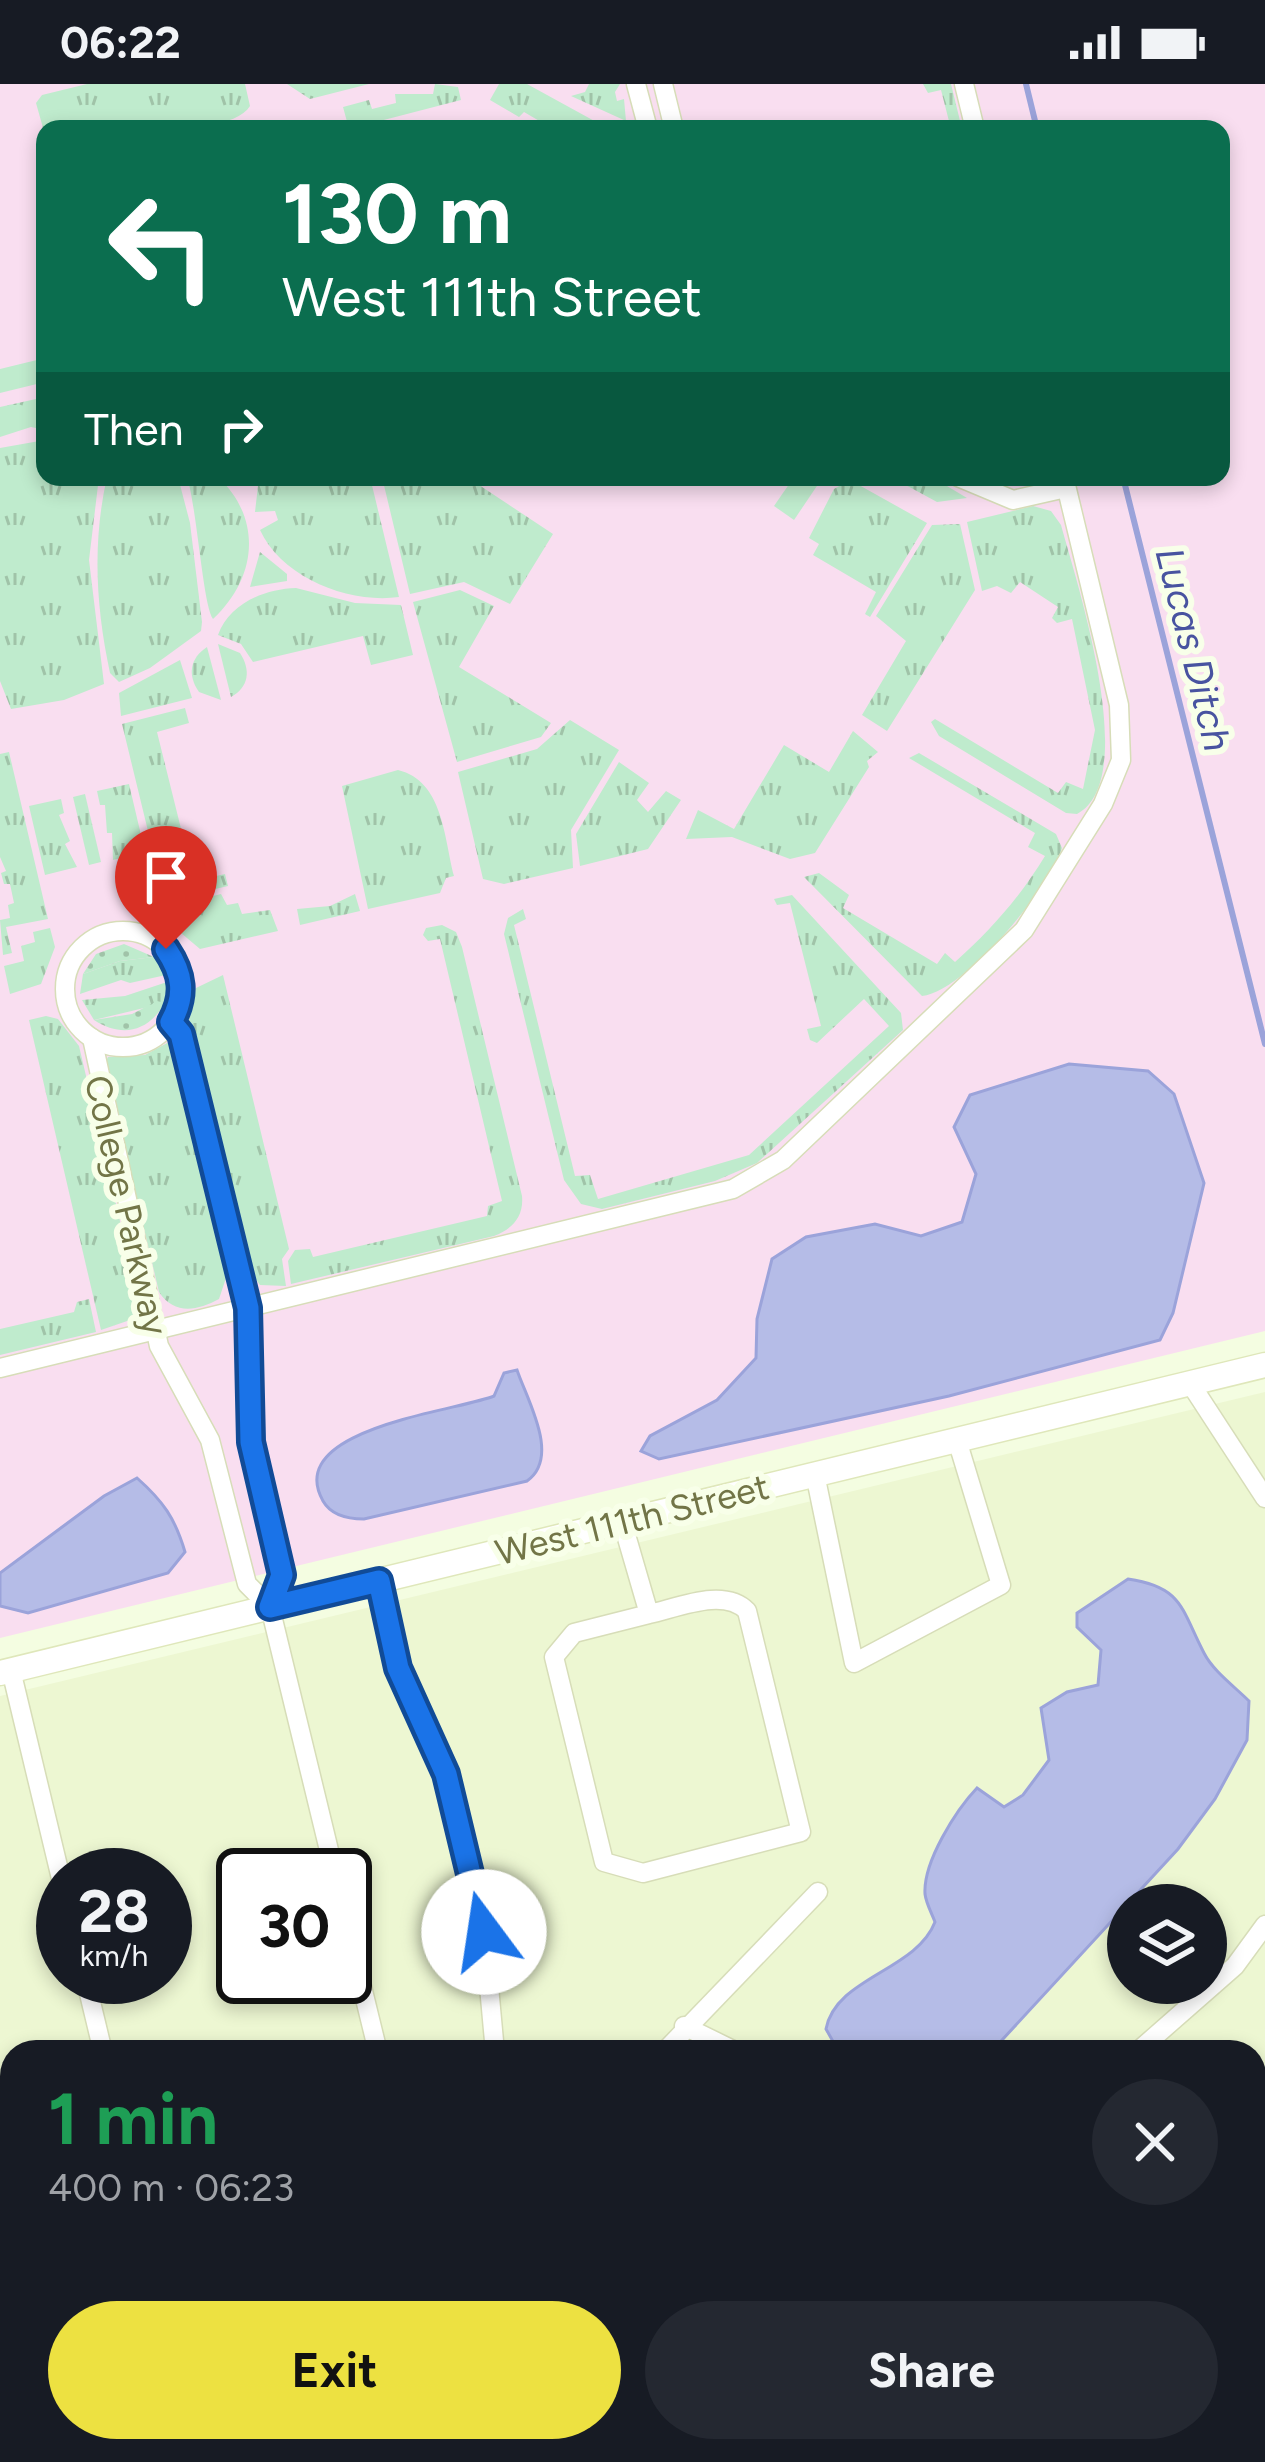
<!DOCTYPE html>
<html lang="en">
<head>
<meta charset="utf-8">
<style>
	:root { --surface:#171b24; --page:#242831; --text:#f1f3f6; --muted:#9ea1a6; --accent:#ede141 }
	body { margin:0; font-family:Figtree,sans-serif; background:var(--page); color:var(--text); height:100vh; display:flex; flex-direction:column; font-size:45px; white-space:nowrap }
	* { box-sizing:border-box; margin:0 }
	p { font-size:39px; color:var(--muted) }
	.icon { flex:none; width:66px; height:66px; fill:none; stroke:currentColor; stroke-width:2; stroke-linecap:round; stroke-linejoin:round }
	.map { position:relative; flex:1; overflow:hidden }
	.drawer { position:absolute; left:0px; top:1956px; width:1266px; height:423px; display:flex; flex-direction:column; background:var(--surface); border-radius:36px 36px 0 0; box-shadow:0 6px 18px #0003 }
	.drawer>* { flex:none }
	.guide { position:absolute; left:36px; top:36px; width:1194px; height:366px; border-radius:24px; box-shadow:0 6px 18px #0003; background:#0b6e4f; color:#fff; overflow:hidden }
	.controls { position:absolute; left:1107px; top:1800px; display:grid; gap:24px }
	.controls a { display:grid; place-items:center; width:120px; height:120px; border-radius:50%; background:var(--surface); box-shadow:0 6px 18px #0003; font-size:60px }
	.speed { position:absolute; left:36px; top:1764px; display:flex; gap:24px; font-size:60px; font-weight:700; text-align:center }
	.speed>* { display:grid; place-content:center; width:156px; height:156px; border-radius:50%; background:var(--surface); box-shadow:0 6px 18px #0003; line-height:1 }
	.speed small { font-size:30px; font-weight:400 }
	.speed .limit { border:6px solid #111; border-radius:18px; background:#fff; color:#111 }
	.pin { position:absolute; display:grid; place-items:center; width:102px; height:102px; color:#fff; margin:-123px -51px; border-radius:50% 50% 50% 0; rotate:-45deg; box-shadow:0 0 12px #0007 }
	.pin .icon { rotate:45deg }
	.me { position:absolute; width:132px; margin:-66px; rotate:346deg; stroke-linejoin:round; filter:drop-shadow(0 0 9px #0008) }
	.turn { display:flex; align-items:center; gap:42px; height:252px; padding:0 48px; font-size:54px }
	.turn .icon { width:156px; height:156px; stroke-width:2.5 }
	.turn b { display:block; font-size:84px; line-height:102px }
	.then { display:flex; align-items:center; height:114px; padding:0 48px; background:#0003; gap:24px; font-size:45px }
	.round { display:grid; place-items:center; flex:none; width:126px; height:126px; border-radius:63px; background:var(--page) }
	.overview { display:flex; align-items:center; justify-content:space-between; height:204px; padding:0 48px }
	h1 { font-size:72px; font-weight:700; line-height:90px; color:#1e9e55 }
	.primary-button { display:flex; gap:24px; margin-top:auto; padding:24px 48px }
	.primary-button a { flex:1; height:138px; border-radius:72px; background:var(--accent); color:#111; font-size:48px; font-weight:700; line-height:138px; text-align:center }
	.primary-button a+a { background:var(--page); color:var(--text) }
	.status { display:flex; justify-content:space-between; align-items:center; height:84px; padding:0 60px; background:var(--surface); direction:ltr }
	.status svg { height:33px; fill:currentColor }
	.map>svg:first-child { display:block }
	.residential { fill:#edf7d2; fill-rule:evenodd }
	.education { fill:#f9def0; fill-rule:evenodd }
	.grass { fill:url(#grass-tufts) }
	.forest { fill:url(#forest-crowns) }
	.garden { fill:url(#garden-dots) }
	.water { fill:#b5bce7; stroke:#9ba3da; stroke-width:3 }
	.lines { fill:none; stroke-linecap:round; stroke-linejoin:round }
	.stream { stroke:#9ba3da; stroke-width:6 }
	.minor-casing { stroke:#d7ddb8; stroke-width:21 }
	.secondary-casing { stroke:#dfe7ba; stroke-width:27 }
	.minor { stroke:#fff; stroke-width:18 }
	.secondary { stroke:#fff; stroke-width:24 }
	.route-casing { stroke:#114b97; stroke-width:30 }
	.route { stroke:#1a73e8; stroke-width:21 }
	.labels { text-anchor:middle; stroke-width:12; stroke-linejoin:round; paint-order:stroke }
	.street-label { font-size:36px; fill:#727547; stroke:#f8ffe9 }
	.water-label { font-size:39px; font-style:italic; fill:#4853a0; stroke:#f8ffe9 }
</style>
</head>
<body>
<div class="status"><b>06:22</b><svg viewBox="0 0 49 12"><path d="M0 12V9h3v3zM5 12V6h3v6zM10 12V3h3v9zM15 12V0h3v12zM26 1h20v11H26zM47 4h2v5h-2z"/></svg></div>
<div class="map">
<svg width="1265" height="2378" viewBox="0 0 1265 2378">
	<defs>
		<pattern id="grass-tufts" width="24" height="20" patternUnits="userSpaceOnUse" patternTransform="scale(3)"><rect width="24" height="20" fill="#bfebcd"/><path d="M3 7l-1-3M5 7V3M7 7l1-3M15 17l-1-3M17 17v-4M19 17l1-3" fill="none" stroke="#a0c3a8"/></pattern>
		<pattern id="forest-crowns" width="20" height="18" patternUnits="userSpaceOnUse" patternTransform="scale(3)"><rect width="20" height="18" fill="#bfebcd"/><path d="M2 6a3 3 0 1 1 6 0M12 15a3 3 0 1 1 6 0" fill="none" stroke="#a0c3a8"/></pattern>
		<pattern id="garden-dots" width="8" height="8" patternUnits="userSpaceOnUse" patternTransform="scale(3)"><rect width="8" height="8" fill="#bfebcd"/><path d="M2 2h.1M6 6h.1" fill="none" stroke="#a0c3a8" stroke-width="1.8" stroke-linecap="round"/></pattern>
	</defs>
	<rect width="100%" height="100%" fill="#f4fde1"/>
	<!-- residential -->
	<path class="residential" d="M1265,1308V1982L1254,1992V1968H12V2367H389L359,2378H0V1612ZM63,1791H165V1893H63ZM243,1791H345V1893H243ZM1128,1821H1206V1899H1128Z"/>
	<!-- education -->
	<path class="education" d="M0,0H1265V1247L0,1554ZM45,45H1221V393H45Z"/>
	<!-- grass -->
	<g class="grass">
		<path d="M87,0H245L250,22C229,57 86,45 45,45V51L36,19L42,11Z"/>
		<path d="M287,0H369L310,15Z"/>
		<path d="M435,0L458,3L461,16L349,45L343,23L369,16L372,25L396,19L395,10H433Z"/>
		<path d="M499,0H527L609,45H553L524,28L519,33L490,16Z"/>
		<path d="M589,0H620L615,8L617,17L624,15L626,37L571,12L585,8Z"/>
		<path d="M923,0H951L962,45H951L941,6L928,9Z"/>
		<path d="M45,274V298L0,309V285Z"/>
		<path d="M45,313V346L31,343L0,353V323Z"/>
		<path d="M45,356V393H99L89,476L104,600L64,616L11,625L0,597V364Z"/>
		<path d="M107,393H178L190,439L202,538L201,547L150,584L119,598L110,589C96,524 92,459 107,393Z"/>
		<path d="M187,393H218C263,435 257,494 213,535C203,522 197,424 187,393Z"/>
		<path d="M259,393H370L399,513C349,520 282,494 260,446L278,436L275,427L255,428Z"/>
		<path d="M382,393H467L553,450L510,520L464,498L410,510Z"/>
		<path d="M794,393H823L794,436L774,422Z"/>
		<path d="M891,393H932L967,414L937,418Z"/>
		<path d="M850,396L927,439L870,533L865,530L876,508L813,471L819,460L809,454L834,405Z"/>
		<path d="M1033,422L1051,427L1061,441C1076,496 1142,696 1077,730L1066,729L939,652L931,638L935,635L1058,709L1066,698L1083,705L1095,646L1072,535L1057,539L1052,534L1058,523L1020,498L1011,509L997,502L982,507L967,438Z"/>
		<path d="M960,440L975,506L887,647L862,631L906,557L876,532L932,441Z"/>
		<path d="M260,468L287,490V497L250,503Z"/>
		<path d="M296,504L355,519L401,521L413,571L371,581L363,552L253,578L241,560L218,551C229,520 264,505 296,504Z"/>
		<path d="M460,506L494,522L459,583L551,639L541,653L457,678L413,518Z"/>
		<path d="M218,560L240,569C251,586 249,603 231,613Z"/>
		<path d="M207,563L221,616L199,608C187,591 190,574 207,563Z"/>
		<path d="M180,576L192,614L121,632L119,609Z"/>
		<path d="M185,624L189,639L157,648L194,797L225,790L228,802L165,817L122,640Z"/>
		<path d="M570,636L619,666L571,746L573,784L504,800L483,795L458,688L537,665Z"/>
		<path d="M853,647L878,668L867,677L869,683L815,769L790,775L732,753L686,755L698,726L734,745L784,661L829,688Z"/>
		<path d="M9,668L48,835L6,843L12,869L3,871L0,836L10,834L8,821L14,819L10,800H4L1,789L6,787L0,773V670Z"/>
		<path d="M919,669L1056,750L1062,764C1050,804 964,908 922,912L804,793L819,789L849,811L843,824L937,880L945,869L955,878C991,846 1020,813 1045,772L1028,763L1035,749L909,674Z"/>
		<path d="M619,678L649,699L637,716L648,728L666,707L681,716L648,765L580,782L576,750Z"/>
		<path d="M398,686C443,697 444,753 454,792L446,794L440,809L368,825L342,702Z"/>
		<path d="M129,700L145,768L113,776L112,749H107L105,721H100L97,707Z"/>
		<path d="M85,710L101,778L89,781L73,713Z"/>
		<path d="M61,715L64,729L59,731L70,757L65,760L77,783L45,791L29,722Z"/>
		<circle cx="143" cy="800" r="13"/>
		<path d="M221,810L227,821L238,819L242,830L270,826L278,847L200,865L168,838L166,824Z"/>
		<path d="M355,810L360,827L300,841L297,825L330,822Z"/>
		<path d="M792,811L901,929L903,946L757,1079L715,1097L602,1125L581,1120L564,1096L504,850L508,834L523,825L526,835L514,841L575,1092L590,1091L598,1115L749,1071L889,942L864,915L817,959L810,956L807,945L821,942L790,819L777,821L774,815Z"/>
		<path d="M442,841L456,848L462,863L522,1112C524,1133 512,1145 494,1152L291,1200L288,1177L295,1166L310,1165L313,1173L487,1132L488,1122L502,1117L440,855L428,857L423,851L426,844Z"/>
		<path d="M50,844L55,863L41,900L10,910L4,882L24,877L21,862L35,858L33,848Z"/>
		<path d="M154,873L166,891L130,899L121,896L80,910L83,890L120,877Z"/>
		<path d="M223,891L289,1165L282,1175L286,1202L260,1201L248,1185L189,936L196,904Z"/>
		<path d="M167,898L165,919L94,936L82,916L125,912Z"/>
		<path d="M46,932L58,935L79,962L138,1214L133,1235L101,1246L29,936Z"/>
		<path d="M169,958L227,1191L219,1215C197,1227 174,1231 159,1208L105,979L108,973L145,971Z"/>
		<path d="M89,1215L96,1248L0,1271V1245L74,1228L77,1218Z"/>
		<path d="M1265,2140V2207L1254,2208V2148Z"/>
		<path d="M715,2367H842L827,2378H683Z"/>
	</g>
	<!-- forest -->
	<g class="forest">
		<path d="M1265,1982V2093L1254,2100V1992Z"/>
		<path d="M1265,2207V2378H827L842,2367H1254V2208Z"/>
		<path d="M389,2367H601L539,2378H359Z"/>
	</g>
	<!-- garden -->
	<g class="garden">
		<path d="M124,860L154,873L120,877L83,890L96,870Z"/>
		<path d="M157,917L165,919C148,948 122,954 94,936L132,930Z"/>
	</g>
	<!-- water -->
	<g class="water">
		<path d="M1069,980L1148,987L1174,1010L1204,1099L1173,1229L1160,1256L949,1312L659,1375L641,1367L650,1352L717,1316L756,1274L757,1235L772,1175L806,1153L875,1140L921,1152L962,1138L976,1090L954,1043L970,1011Z"/>
		<path d="M517,1286C527,1316 561,1373 527,1397L364,1435C348,1435 331,1431 323,1417C282,1344 458,1327 494,1312L504,1289Z"/>
		<path d="M137,1394C163,1417 175,1434 185,1468L168,1489L28,1529L0,1522V1489L104,1412Z"/>
		<path d="M1128,1495C1183,1503 1181,1525 1204,1569C1213,1587 1235,1603 1249,1617L1247,1656L1215,1715L1178,1765L991,1968H848L835,1961L826,1945C836,1893 916,1887 935,1838C932,1830 926,1819 925,1810C923,1778 956,1726 977,1704L1004,1723L1023,1711L1049,1676L1041,1624L1067,1608L1098,1601L1101,1566L1077,1543V1529Z"/>
		<path d="M0,2145L12,2191V2285L0,2278Z"/>
	</g>
	<g class="lines">
		<!-- stream -->
		<g class="stream">
			<path d="M1026,0L1037,45"/>
			<path d="M1123,393L1265,960"/>
			<path d="M1254,2126L1265,2117"/>
			<path d="M635,2378L665,2367"/>
		</g>
		<defs>
			<g id="minor">
				<path d="M636,0L648,45"/>
				<path d="M663,0L674,45"/>
				<path d="M964,0L975,45"/>
				<path d="M958,393L1013,416L1066,404"/>
				<circle cx="123" cy="905" r="58"/>
				<path d="M171,938L181,950L248,1224L251,1357L282,1491L270,1523"/>
				<path d="M92,954L159,1262L210,1356L247,1500L270,1523"/>
				<path d="M0,1284L733,1105L783,1076L1024,846L1103,720L1121,676L1119,621L1064,393"/>
				<path d="M1190,1299L1265,1414"/>
				<path d="M815,1390L854,1579L1001,1501L957,1356"/>
				<path d="M622,1437L649,1530L574,1549L554,1573L604,1778L643,1789L801,1748L747,1527C724,1503 677,1524 649,1530"/>
				<path d="M379,1497L398,1584L446,1690L484,1848L495,1968"/>
				<path d="M270,1523L335,1791"/>
				<path d="M11,1586L63,1803"/>
				<path d="M345,1833L378,1968"/>
				<path d="M85,1893L103,1968"/>
				<path d="M684,1942L737,1968"/>
				<path d="M664,1968L818,1808"/>
				<path d="M1137,1968L1235,1882L1265,1841"/>
			</g>
			<path id="secondary" d="M0,1589L1265,1281"/>
		</defs>
		<!-- minor casing -->
		<use href="#minor" class="minor-casing"/>
		<!-- secondary casing -->
		<use href="#secondary" class="secondary-casing"/>
		<!-- minor -->
		<use href="#minor" class="minor"/>
		<!-- secondary -->
		<use href="#secondary" class="secondary"/>
	</g>
	<g class="lines">
		<defs>
			<path id="route" d="M166,865C183,890 186,911 171,938L181,950L248,1224L251,1358L282,1491L270,1523L379,1497L398,1584L446,1690L484,1848"/>
		</defs>
		<!-- route casing -->
		<use href="#route" class="route-casing"/>
		<!-- route -->
		<use href="#route" class="route"/>
	</g>
	<g class="labels">
		<!-- street labels -->
		<g class="street-label">
			<text transform="translate(127 1121) rotate(77)" y="13">College Parkway</text>
			<text transform="translate(632 1435) rotate(-14)" y="13">West 111th Street</text>
		</g>
		<!-- water labels -->
		<g class="water-label">
			<text transform="translate(1194 565) rotate(76)" y="14">Lucas Ditch</text>
		</g>
	</g>
</svg>
<div class="controls">
<a><svg class="icon" aria-label="layers" viewBox="0 0 24 24"><path d="M12 4l9 5-9 5-9-5zM3 14l9 5 9-5"/></svg></a>
</div>
<div class="speed"><div>28<small>km/h</small></div><div class="limit">30</div></div>
<div class="pin" style="left:166px;top:865px;background:#d93025"><svg class="icon" aria-label="arrive" viewBox="0 0 24 24"><path d="M6 21V4h12l-3 4 3 4H6"/></svg></div>
<svg class="me" style="left:484px;top:1848px" viewBox="-20 -20 40 40"><circle r="19" fill="#fff"/><path d="M0-13L10 11 0 6-10 11z" fill="#1a73e8"/></svg>
<div class="guide">
<div class="turn"><svg class="icon" aria-label="left" viewBox="0 0 24 24"><path d="M17 20v-9H6M10 6l-5 5 5 5"/></svg><div><b>130 m</b>West 111th Street</div></div>
<div class="then">Then<svg class="icon" aria-label="right" viewBox="0 0 24 24"><path d="M7 20v-9h11M14 6l5 5-5 5"/></svg></div>
</div>
<section class="drawer">
<div class="overview"><div><h1>1 min</h1><p>400 m · 06:23</p></div><a class="round"><svg class="icon" aria-label="close" viewBox="0 0 24 24"><path d="M6 6l12 12M18 6L6 18"/></svg></a></div>
<div class="primary-button"><a>Exit</a><a>Share</a></div>
</section>
</div>
</body>
</html>
